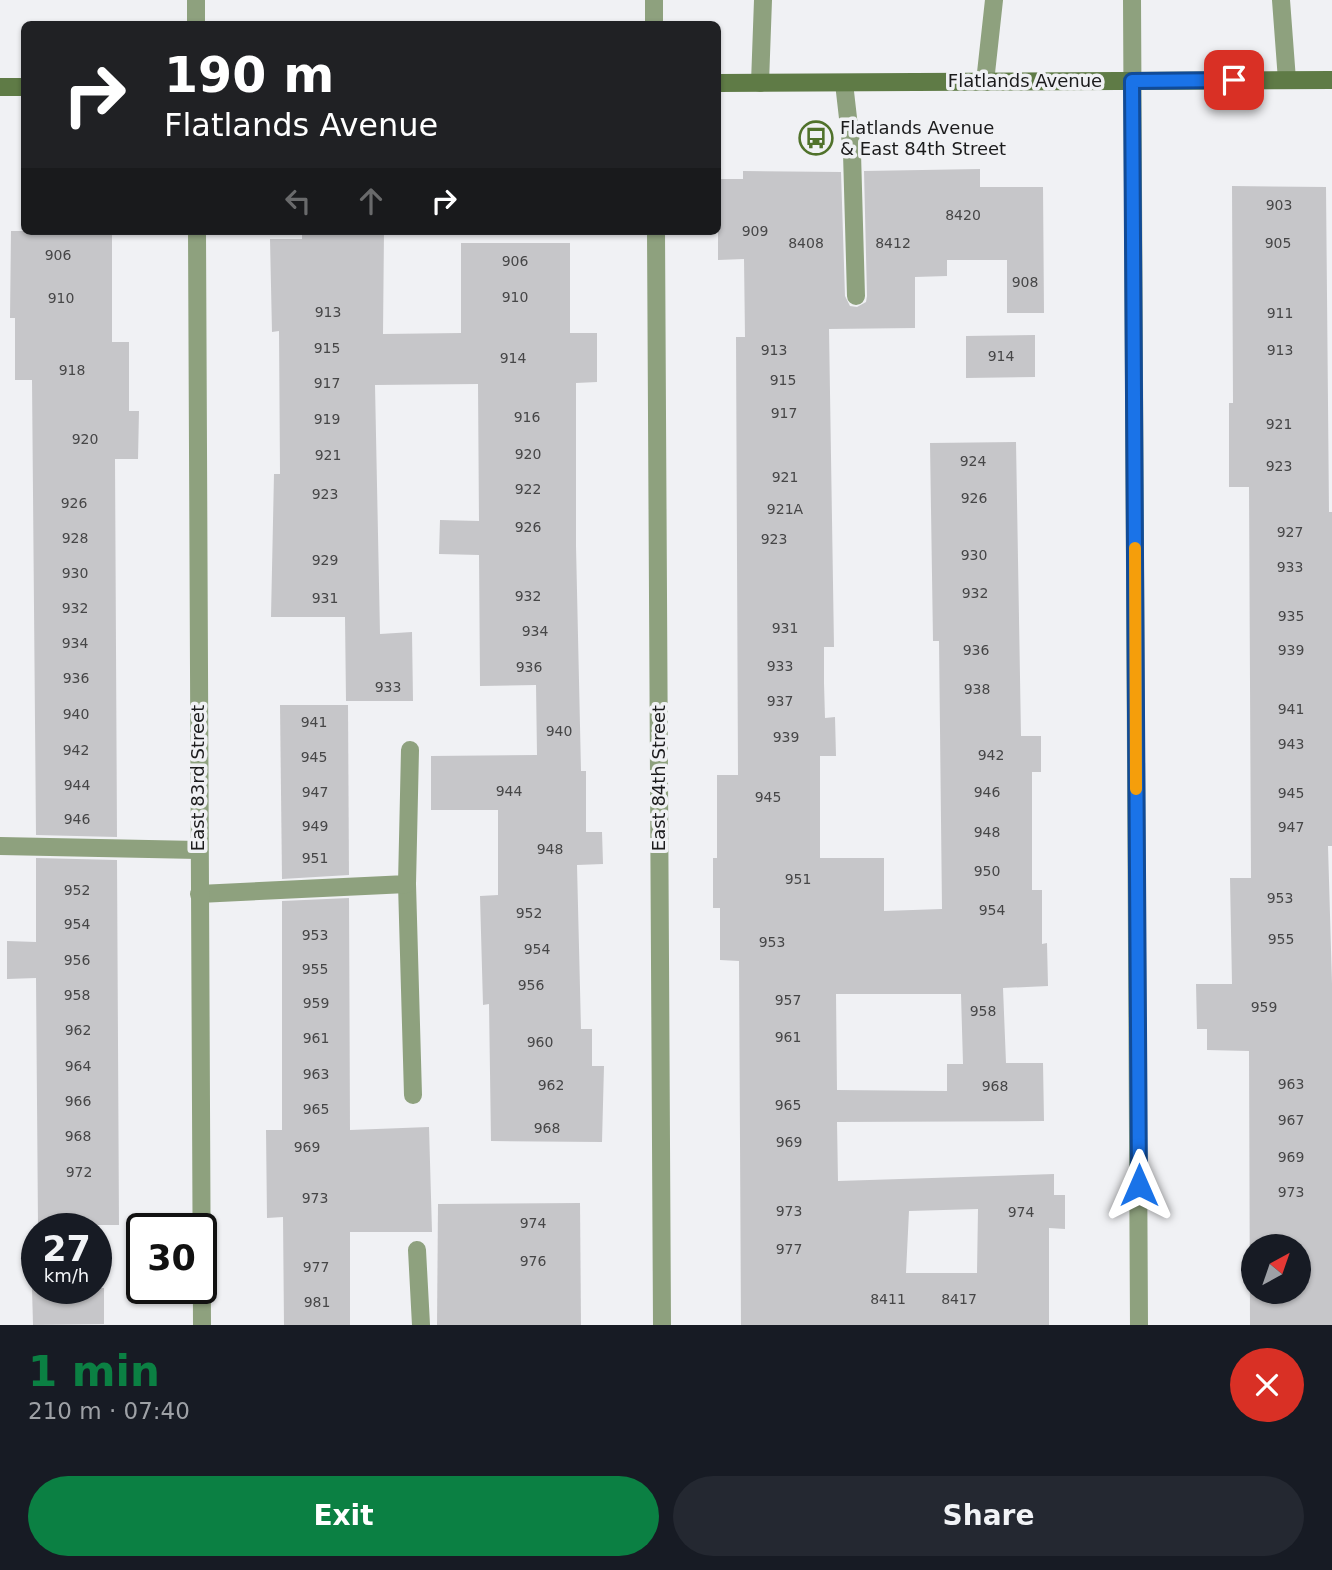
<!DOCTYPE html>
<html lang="en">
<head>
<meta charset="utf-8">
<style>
	:root { --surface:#171b24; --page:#242831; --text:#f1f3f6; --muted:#9ea1a6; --accent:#0b8043 }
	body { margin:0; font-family:"DejaVu Sans",sans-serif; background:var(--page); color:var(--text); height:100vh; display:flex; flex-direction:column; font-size:26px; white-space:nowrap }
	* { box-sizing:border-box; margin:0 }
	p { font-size:23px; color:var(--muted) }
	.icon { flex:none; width:38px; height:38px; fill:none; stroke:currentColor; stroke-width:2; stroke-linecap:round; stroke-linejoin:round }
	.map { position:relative; height:1325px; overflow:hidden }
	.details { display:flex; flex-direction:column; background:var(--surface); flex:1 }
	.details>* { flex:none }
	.hud { position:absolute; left:21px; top:21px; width:700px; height:214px; border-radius:10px; box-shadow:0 2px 5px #0004; background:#202124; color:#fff; overflow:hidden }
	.needle { width:46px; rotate:40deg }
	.controls { position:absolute; left:1241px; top:1234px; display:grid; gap:14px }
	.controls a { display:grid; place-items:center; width:70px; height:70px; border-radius:50%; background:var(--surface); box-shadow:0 2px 5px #0004; font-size:35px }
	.speed { position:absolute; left:21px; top:1213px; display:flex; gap:14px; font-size:35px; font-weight:700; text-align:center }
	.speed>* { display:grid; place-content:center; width:91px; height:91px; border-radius:50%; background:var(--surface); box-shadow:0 2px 5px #0004; line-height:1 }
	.speed small { font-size:18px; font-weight:400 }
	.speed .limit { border:4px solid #111; border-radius:10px; background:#fff; color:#111 }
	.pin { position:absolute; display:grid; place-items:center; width:60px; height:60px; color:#fff; margin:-30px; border-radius:14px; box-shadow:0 4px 10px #0006 }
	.me { position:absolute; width:77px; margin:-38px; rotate:0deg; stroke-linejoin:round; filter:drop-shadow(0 0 5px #0008) }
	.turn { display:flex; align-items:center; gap:24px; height:147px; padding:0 28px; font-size:32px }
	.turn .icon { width:91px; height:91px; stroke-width:2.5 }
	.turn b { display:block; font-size:49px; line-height:60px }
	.lanes { display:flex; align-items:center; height:66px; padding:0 28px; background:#0003; justify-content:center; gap:35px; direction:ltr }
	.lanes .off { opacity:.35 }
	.round { display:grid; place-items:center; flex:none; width:74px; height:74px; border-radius:37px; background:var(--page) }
	.headline { display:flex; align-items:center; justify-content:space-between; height:119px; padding:0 28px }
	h1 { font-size:42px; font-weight:700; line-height:52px; color:var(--accent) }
	.cta { display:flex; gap:14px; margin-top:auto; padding:14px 28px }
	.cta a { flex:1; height:80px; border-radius:42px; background:var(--accent); color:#fff; font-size:28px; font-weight:700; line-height:80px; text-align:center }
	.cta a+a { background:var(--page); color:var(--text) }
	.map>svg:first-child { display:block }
	.building { fill:#c6c6c9; fill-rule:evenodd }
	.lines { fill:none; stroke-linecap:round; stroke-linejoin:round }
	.lane { stroke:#8ea17e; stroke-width:18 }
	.street { stroke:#8ea17e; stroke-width:18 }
	.secondary { stroke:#5f7b46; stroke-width:18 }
	.route-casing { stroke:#114b97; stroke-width:18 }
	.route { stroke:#1a73e8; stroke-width:12 }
	.slow { stroke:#f59e0b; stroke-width:12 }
	.labels { text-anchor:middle; stroke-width:7; stroke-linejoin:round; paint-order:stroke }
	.number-label { font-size:14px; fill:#464647 }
	.street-label { font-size:18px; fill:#1b1b1c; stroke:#f0f1f4 }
	.poi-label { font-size:18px; fill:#1b1b1c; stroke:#f0f1f4; text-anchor:start }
</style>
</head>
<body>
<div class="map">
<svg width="1332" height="1325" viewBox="0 0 1332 1325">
	<rect width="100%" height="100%" fill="#f0f1f4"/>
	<!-- building -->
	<g class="building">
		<path d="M980,169V187H1043L1044,313H1007V260H947V276L915,277V328L829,329L834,647H824V683L825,718L835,717L836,756H820V858H884V911L942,909L939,641H933L930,443L1016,442L1021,736H1041V772H1032V890H1042V944L1047,943L1048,986L1003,988L1006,1063H1043L1044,1121L837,1122L838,1181L1054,1174V1195H1065V1229L1049,1228V1325H741L739,961L720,960V908H713V858H717V775H738L736,337H745L744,259L718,260V179H743V171L841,172L845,296L850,306L857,307L866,302L867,296L864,171ZM836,994H961L963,1064H947V1091L837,1090ZM978,1209L977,1273H906L909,1211Z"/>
		<path d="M1232,186L1326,187L1329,512H1332V846H1328L1332,984V1325H1250L1249,1051L1207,1050V1029H1197L1196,984H1232L1230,878H1251L1249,487H1229V403H1233ZM1253,1246H1298V1292H1253Z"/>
		<path d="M11,231H112V342H129V411H139L138,459H115L117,837L36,835L32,380H15V318H10Z"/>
		<path d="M302,231H384L383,334L461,333V243H570V333H597V382L576,383V546L581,771H586V832H602L603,864L577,865L581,1029H592V1066H604L602,1142L491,1141L489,1004L483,1005L480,896L498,895V810H431V756L537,755L536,685L480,686L479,555L439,554L440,520L479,521L478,384L375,385L380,634L412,632L413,701H346L345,617H271L274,474H280L279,331L272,332L270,239H302Z"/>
		<path d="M1035,335V377L966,378V336Z"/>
		<path d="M280,705H348L349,875L282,879Z"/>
		<path d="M36,858L117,860L119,1225H38L36,978L7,979V941L36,942Z"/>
		<path d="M349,898L350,1130L429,1127L432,1232H350V1325H284L283,1217L267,1218L266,1130H282V901Z"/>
		<path d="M580,1203L581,1325H437L438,1204Z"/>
		<path d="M32,1288H104V1324L33,1325Z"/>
	</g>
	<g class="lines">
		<!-- lane -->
		<g class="lane">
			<path d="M1281,0L1287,80"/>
			<path d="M985,82L994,0"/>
			<path d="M760,83L763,0"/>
			<path d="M844,83L852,153L856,296"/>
			<path d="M0,846L198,850"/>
			<path d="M407,884L413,1095"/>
			<path d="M199,894L407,884L410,750"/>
			<path d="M417,1250L421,1325"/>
		</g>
		<!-- street -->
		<g class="street">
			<path d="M196,0V24"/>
			<path d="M654,0V24"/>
			<path d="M1132,0L1139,1325"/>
			<path d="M197,231L202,1325"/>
			<path d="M656,231L662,1325"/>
		</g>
		<!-- secondary -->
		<g class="secondary">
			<path d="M718,83L1332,80"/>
			<path d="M0,87H24"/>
		</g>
	</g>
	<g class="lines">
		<defs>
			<path id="route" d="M1139,1185L1132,81L1234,80"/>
		</defs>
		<!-- route casing -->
		<use href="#route" class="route-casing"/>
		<!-- route -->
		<use href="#route" class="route"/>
		<!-- slow -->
		<path class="slow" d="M1135,548L1136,789"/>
	</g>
	<!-- icons -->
	<defs>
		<symbol id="bus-ring" viewBox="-11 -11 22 22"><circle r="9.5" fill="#f0f1f4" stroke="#50722b" stroke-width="1.5"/><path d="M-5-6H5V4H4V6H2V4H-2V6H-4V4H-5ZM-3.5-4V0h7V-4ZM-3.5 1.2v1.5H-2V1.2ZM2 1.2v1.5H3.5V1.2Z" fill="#50722b"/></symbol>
	</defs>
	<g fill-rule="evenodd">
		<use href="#bus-ring" x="797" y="119" width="38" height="38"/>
	</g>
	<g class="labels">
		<!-- number labels -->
		<g class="number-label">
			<text x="1279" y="210">903</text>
			<text x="963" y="220">8420</text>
			<text x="755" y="236">909</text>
			<text x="806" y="248">8408</text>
			<text x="893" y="248">8412</text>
			<text x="1278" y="248">905</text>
			<text x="58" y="260">906</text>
			<text x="515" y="266">906</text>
			<text x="1025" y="287">908</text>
			<text x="515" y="302">910</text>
			<text x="61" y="303">910</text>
			<text x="328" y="317">913</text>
			<text x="1280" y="318">911</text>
			<text x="327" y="353">915</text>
			<text x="774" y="355">913</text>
			<text x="1280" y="355">913</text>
			<text x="1001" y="361">914</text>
			<text x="513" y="363">914</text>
			<text x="72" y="375">918</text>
			<text x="783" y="385">915</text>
			<text x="327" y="388">917</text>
			<text x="784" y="418">917</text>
			<text x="527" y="422">916</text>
			<text x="327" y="424">919</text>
			<text x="1279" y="429">921</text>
			<text x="85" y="444">920</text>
			<text x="528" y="459">920</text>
			<text x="328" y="460">921</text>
			<text x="973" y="466">924</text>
			<text x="1279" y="471">923</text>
			<text x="785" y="482">921</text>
			<text x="528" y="494">922</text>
			<text x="325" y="499">923</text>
			<text x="974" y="503">926</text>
			<text x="74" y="508">926</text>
			<text x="785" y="514">921A</text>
			<text x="528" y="532">926</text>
			<text x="1290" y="537">927</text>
			<text x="75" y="543">928</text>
			<text x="774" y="544">923</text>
			<text x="974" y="560">930</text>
			<text x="325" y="565">929</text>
			<text x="1290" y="572">933</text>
			<text x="75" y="578">930</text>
			<text x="975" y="598">932</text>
			<text x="528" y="601">932</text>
			<text x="325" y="603">931</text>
			<text x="75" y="613">932</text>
			<text x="1291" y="621">935</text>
			<text x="785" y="633">931</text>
			<text x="535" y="636">934</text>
			<text x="75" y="648">934</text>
			<text x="976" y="655">936</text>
			<text x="1291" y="655">939</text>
			<text x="780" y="671">933</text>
			<text x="529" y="672">936</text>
			<text x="76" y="683">936</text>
			<text x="388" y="692">933</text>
			<text x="977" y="694">938</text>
			<text x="780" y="706">937</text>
			<text x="1291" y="714">941</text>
			<text x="76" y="719">940</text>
			<text x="314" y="727">941</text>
			<text x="559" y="736">940</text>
			<text x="786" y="742">939</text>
			<text x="1291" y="749">943</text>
			<text x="76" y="755">942</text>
			<text x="991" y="760">942</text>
			<text x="314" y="762">945</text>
			<text x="77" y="790">944</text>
			<text x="509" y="796">944</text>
			<text x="315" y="797">947</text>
			<text x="987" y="797">946</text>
			<text x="1291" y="798">945</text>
			<text x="768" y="802">945</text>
			<text x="77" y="824">946</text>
			<text x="315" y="831">949</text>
			<text x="1291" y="832">947</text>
			<text x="987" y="837">948</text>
			<text x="550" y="854">948</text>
			<text x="315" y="863">951</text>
			<text x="987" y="876">950</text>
			<text x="798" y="884">951</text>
			<text x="77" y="895">952</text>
			<text x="1280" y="903">953</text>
			<text x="992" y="915">954</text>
			<text x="529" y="918">952</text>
			<text x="77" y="929">954</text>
			<text x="315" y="940">953</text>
			<text x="1281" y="944">955</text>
			<text x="772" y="947">953</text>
			<text x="537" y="954">954</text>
			<text x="77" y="965">956</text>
			<text x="315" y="974">955</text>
			<text x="531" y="990">956</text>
			<text x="77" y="1000">958</text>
			<text x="788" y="1005">957</text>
			<text x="316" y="1008">959</text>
			<text x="1264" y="1012">959</text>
			<text x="983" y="1016">958</text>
			<text x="78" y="1035">962</text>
			<text x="788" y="1042">961</text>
			<text x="316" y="1043">961</text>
			<text x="540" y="1047">960</text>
			<text x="78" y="1071">964</text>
			<text x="316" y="1079">963</text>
			<text x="1291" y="1089">963</text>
			<text x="551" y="1090">962</text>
			<text x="995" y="1091">968</text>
			<text x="78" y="1106">966</text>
			<text x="788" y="1110">965</text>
			<text x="316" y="1114">965</text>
			<text x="1291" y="1125">967</text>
			<text x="547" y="1133">968</text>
			<text x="78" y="1141">968</text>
			<text x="789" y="1147">969</text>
			<text x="307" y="1152">969</text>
			<text x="1291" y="1162">969</text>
			<text x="79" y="1177">972</text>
			<text x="1291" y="1197">973</text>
			<text x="315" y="1203">973</text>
			<text x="789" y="1216">973</text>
			<text x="1021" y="1217">974</text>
			<text x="533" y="1228">974</text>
			<text x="789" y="1254">977</text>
			<text x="533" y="1266">976</text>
			<text x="316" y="1272">977</text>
			<text x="888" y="1304">8411</text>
			<text x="959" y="1304">8417</text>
			<text x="317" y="1307">981</text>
		</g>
		<!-- street labels -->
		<g class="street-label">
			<text x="1025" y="87">Flatlands Avenue</text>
			<text transform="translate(198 778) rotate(-90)" y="6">East 83rd Street</text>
			<text transform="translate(659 778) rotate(-90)" y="6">East 84th Street</text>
		</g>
		<!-- poi labels -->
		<g class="poi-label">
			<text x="840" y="134">Flatlands Avenue<tspan x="840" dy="21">&amp; East 84th Street</tspan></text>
		</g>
	</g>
</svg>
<div class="controls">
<a><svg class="needle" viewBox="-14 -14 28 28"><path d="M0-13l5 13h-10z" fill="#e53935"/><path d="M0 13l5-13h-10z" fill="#9ea1a6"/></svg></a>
</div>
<div class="speed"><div>27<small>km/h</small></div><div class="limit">30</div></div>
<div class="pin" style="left:1234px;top:80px;background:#d93025"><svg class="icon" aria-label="arrive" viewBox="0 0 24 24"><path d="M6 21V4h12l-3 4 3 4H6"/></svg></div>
<svg class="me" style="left:1139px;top:1185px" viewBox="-20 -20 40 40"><path d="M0-17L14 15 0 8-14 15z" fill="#1a73e8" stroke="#fff" stroke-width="4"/></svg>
<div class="hud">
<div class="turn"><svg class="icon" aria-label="right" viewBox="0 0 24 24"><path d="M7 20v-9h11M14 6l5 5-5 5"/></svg><div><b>190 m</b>Flatlands Avenue</div></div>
<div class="lanes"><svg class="icon off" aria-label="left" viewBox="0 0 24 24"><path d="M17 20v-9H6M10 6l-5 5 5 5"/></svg><svg class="icon off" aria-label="ahead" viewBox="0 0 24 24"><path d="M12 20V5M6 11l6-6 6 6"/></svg><svg class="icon" aria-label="right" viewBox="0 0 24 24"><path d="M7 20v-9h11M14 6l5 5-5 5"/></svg></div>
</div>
</div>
<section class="details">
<div class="headline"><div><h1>1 min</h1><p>210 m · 07:40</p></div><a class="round" style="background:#d93025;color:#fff"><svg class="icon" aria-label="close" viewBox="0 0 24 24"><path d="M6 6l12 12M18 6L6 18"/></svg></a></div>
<div class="cta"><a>Exit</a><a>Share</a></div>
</section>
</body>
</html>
